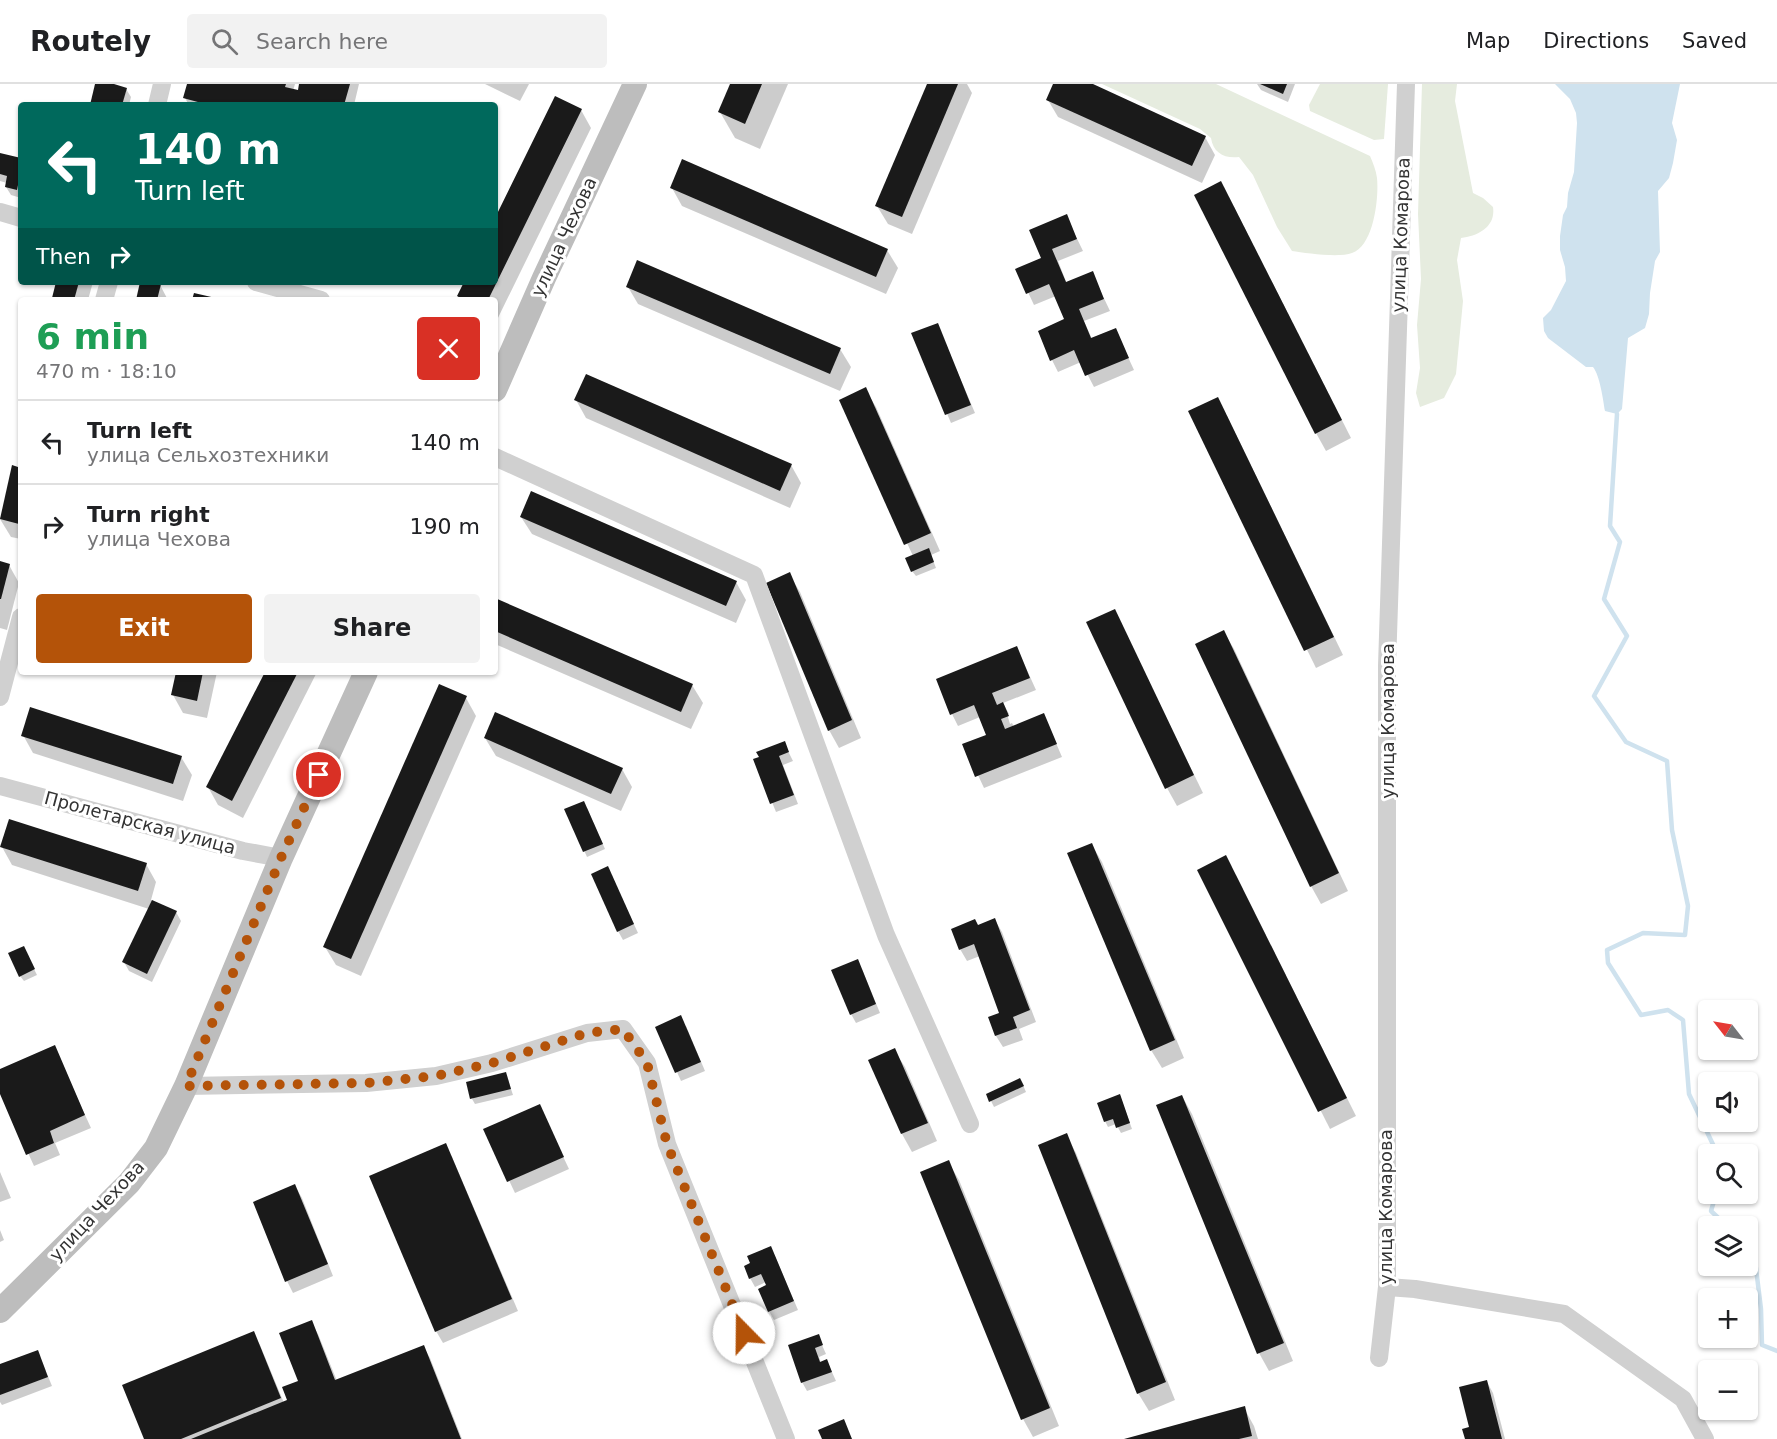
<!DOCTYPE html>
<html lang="en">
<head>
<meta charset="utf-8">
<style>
	:root { --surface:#fff; --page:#f2f2f2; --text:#202124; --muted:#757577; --line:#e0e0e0; --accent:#b45309 }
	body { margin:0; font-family:"DejaVu Sans",sans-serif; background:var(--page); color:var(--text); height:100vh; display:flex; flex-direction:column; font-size:22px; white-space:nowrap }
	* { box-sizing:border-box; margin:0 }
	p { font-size:20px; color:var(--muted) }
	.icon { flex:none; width:33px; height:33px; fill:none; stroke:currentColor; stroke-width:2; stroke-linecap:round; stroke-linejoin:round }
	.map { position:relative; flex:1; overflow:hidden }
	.drawer { position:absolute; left:18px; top:213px; width:480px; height:378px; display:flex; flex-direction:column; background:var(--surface); border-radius:6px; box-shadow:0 2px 4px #0004 }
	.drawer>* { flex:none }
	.banner { position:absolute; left:18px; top:18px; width:480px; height:183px; border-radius:6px; box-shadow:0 2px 4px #0004; background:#00695c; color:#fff; overflow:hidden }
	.needle { width:39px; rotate:301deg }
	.fabs { position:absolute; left:1698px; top:916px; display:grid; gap:12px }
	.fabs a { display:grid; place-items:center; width:60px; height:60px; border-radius:6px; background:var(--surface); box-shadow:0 2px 4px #0004; font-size:30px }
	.pin { position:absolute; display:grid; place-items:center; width:51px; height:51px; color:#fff; margin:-26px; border:3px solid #fff; border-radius:50%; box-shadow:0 2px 6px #0007 }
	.me { position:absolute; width:66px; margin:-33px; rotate:338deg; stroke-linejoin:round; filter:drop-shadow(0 0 4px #0008) }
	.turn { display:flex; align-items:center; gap:21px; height:126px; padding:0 18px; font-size:27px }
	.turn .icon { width:78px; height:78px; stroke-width:2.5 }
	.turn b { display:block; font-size:42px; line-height:51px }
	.then { display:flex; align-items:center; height:57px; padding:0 18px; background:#0003; gap:12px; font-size:22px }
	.round { display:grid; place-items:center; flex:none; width:63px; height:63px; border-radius:6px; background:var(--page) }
	.summary { display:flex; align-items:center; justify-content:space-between; height:102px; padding:0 18px }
	h1 { font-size:36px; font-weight:700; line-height:45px; color:#1e9e55 }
	.primary-button { display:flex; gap:12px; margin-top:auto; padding:12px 18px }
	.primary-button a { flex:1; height:69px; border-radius:6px; background:var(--accent); color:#fff; font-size:24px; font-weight:700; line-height:69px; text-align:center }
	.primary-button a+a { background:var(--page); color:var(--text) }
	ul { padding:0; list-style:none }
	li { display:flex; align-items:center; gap:18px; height:84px; padding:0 18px; border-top:2px solid var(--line) }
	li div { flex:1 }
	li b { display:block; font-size:22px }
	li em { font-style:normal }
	header { display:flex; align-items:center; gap:36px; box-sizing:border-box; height:84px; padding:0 30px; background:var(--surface); border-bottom:2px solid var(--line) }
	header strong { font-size:28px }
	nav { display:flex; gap:33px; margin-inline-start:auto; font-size:21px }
	.search { width:420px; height:54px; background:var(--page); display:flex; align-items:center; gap:15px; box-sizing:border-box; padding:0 21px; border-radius:6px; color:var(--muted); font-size:22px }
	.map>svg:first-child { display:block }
	.green { fill:#e6ecdf }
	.water { fill:#cfe2ee }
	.shadow { fill:#0003 }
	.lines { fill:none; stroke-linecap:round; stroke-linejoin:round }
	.stream { stroke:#cfe2ee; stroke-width:4.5 }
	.building { fill:#1a1a1a }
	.minor { stroke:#d0d0d0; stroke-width:18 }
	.secondary { stroke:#bdbdbd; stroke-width:24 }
	.route { stroke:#b45309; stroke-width:10; stroke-dasharray:0 18 }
	.labels { text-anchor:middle; stroke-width:6; stroke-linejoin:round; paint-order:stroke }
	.street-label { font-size:18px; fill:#333; stroke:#fff }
</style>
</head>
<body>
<header>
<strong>Routely</strong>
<div class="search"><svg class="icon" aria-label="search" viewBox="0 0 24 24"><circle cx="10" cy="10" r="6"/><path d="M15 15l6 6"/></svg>Search here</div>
<nav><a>Map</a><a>Directions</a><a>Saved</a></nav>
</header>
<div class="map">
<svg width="1777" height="1355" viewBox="0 0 1777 1355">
	<rect width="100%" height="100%" fill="#fff"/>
	<!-- green -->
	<g class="green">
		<path d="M1102,0H1216L1370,72C1373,79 1376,86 1377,94C1379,113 1374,162 1352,169C1339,174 1305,169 1292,167L1277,143L1253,91L1239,73C1225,75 1213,69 1211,54L1200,45Z"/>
		<path d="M1320,0H1388L1384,55L1374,56L1310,27L1309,21Z"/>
		<path d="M1422,0H1457L1455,17L1473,109L1483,114L1493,123C1496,143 1478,152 1461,154L1457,176L1463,217L1456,290L1444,314L1420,323L1416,309L1420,284L1417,241L1421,195L1418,130Z"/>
	</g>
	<!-- water -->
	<path class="water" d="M1555,0H1680L1672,39L1677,56L1673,79L1669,94L1658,107L1660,168L1655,177L1650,209L1649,230L1645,244L1628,254L1622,325L1617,330L1605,327C1603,315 1600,292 1593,283H1586L1548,254L1544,247L1543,234L1551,226L1566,197L1565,183L1560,166V152L1563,131L1567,123L1568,109L1574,88L1577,39L1576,29L1570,15Z"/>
	<!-- shadow -->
	<g class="shadow">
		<path d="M97,0H108L126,5L131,13L129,21H91Z"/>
		<path d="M189,0H295L293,7L299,8L301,0H359L354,21H189L185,14Z"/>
		<path d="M485,0H529L520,17Z"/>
		<path d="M732,0H788L760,65L735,54L720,28Z"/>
		<path d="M929,0H967L972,9L912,150L888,140L877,122Z"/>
		<path d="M1055,0H1089L1205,53L1215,71L1202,99L1058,33L1048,16Z"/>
		<path d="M1257,0H1295L1288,18L1261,6Z"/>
		<path d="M581,26L591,44L495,240V216H460L458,212L465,198H495V138Z"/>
		<path d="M0,70L21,75V114L11,111L6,103L7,99L0,97Z"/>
		<path d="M672,104L887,166L898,184L886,210L682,122Z"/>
		<path d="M1231,117L1351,354L1326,367L1316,349Z"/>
		<path d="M1066,132L1083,167L1058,177L1067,200L1092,189L1110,227L1084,237L1092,255L1115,245L1134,286L1094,303L1081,278L1058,288L1052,276L1066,236L1056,212L1034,221L1017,185L1043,175Z"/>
		<path d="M57,198H93L88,216H54Z"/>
		<path d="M142,198L160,201L168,216H137Z"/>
		<path d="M628,203L840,265L851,283L840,307L638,220Z"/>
		<path d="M937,240L975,329L951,339L913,250Z"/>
		<path d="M865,305L876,323L940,467L931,471L936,484L916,492L912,487L913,472L841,316Z"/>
		<path d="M576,316L791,381L801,399L790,424L586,334Z"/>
		<path d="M1190,328L1227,332L1343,571L1316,584Z"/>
		<path d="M21,385V455L11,453L0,435Z"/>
		<path d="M521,433L736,498L746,516L736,539L532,450Z"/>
		<path d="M0,479L9,481L19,499L7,546L0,544Z"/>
		<path d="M789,490L800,508L861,654L839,664L829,646Z"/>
		<path d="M495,516L692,601L703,619L691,645L495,560Z"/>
		<path d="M1114,527L1203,709L1177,722L1167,704Z"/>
		<path d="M1224,548L1234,565L1348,807L1321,820L1311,802Z"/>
		<path d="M1017,564L1036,606L1003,619L1009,630H1007L1010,640L1012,639L1014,643L1044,631L1062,673L984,704L964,661L988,651L980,633L958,642L952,630Z"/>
		<path d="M178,588H217L207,634L183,629L173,611Z"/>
		<path d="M266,588H317L243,734L218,721L208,703Z"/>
		<path d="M466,614L476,632L361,892L336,881L325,863Z"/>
		<path d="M23,651L181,673L192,691L183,717L33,669Z"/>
		<path d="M485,654L622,685L632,703L621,727L496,672Z"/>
		<path d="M784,659L793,677L783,681L798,720L776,728L755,676Z"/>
		<path d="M587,724L605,765L587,773L566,726Z"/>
		<path d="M1092,761L1102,778L1184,974L1162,984L1151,966Z"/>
		<path d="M2,763L146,780L156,798L151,816L176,828L181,837L152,898L129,887L124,878L149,825L12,781Z"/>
		<path d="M1199,786L1236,791L1356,1032L1330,1045Z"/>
		<path d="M612,793L638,849L623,856L618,847Z"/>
		<path d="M995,836L1002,848L1036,938L1019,945L1023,956L1003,963L996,952L1001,930L980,872L967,877L960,865L978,842Z"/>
		<path d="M26,869L37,891L24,897L20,892Z"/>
		<path d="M862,885L880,929L856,939L851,930Z"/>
		<path d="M686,942L705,987L681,997L677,988Z"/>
		<path d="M54,963L91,1044L55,1059L60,1071L34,1082L0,1007V987Z"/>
		<path d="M894,966L905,983L937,1057L912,1068L902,1050L870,976Z"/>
		<path d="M506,990L513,1011L475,1020L472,1015Z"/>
		<path d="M1023,1001L1026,1008L994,1023L988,1011Z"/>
		<path d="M1182,1012L1192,1030L1293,1277L1269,1287L1259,1269L1157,1022Z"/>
		<path d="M1122,1017L1132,1045L1121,1049L1116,1040L1108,1043L1105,1037Z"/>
		<path d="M539,1022L569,1085L515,1109L485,1046Z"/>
		<path d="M1066,1051L1076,1069L1175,1316L1149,1327L1138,1309Z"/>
		<path d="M445,1061L452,1073L518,1227L443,1259L436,1247Z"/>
		<path d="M948,1078L959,1096L1059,1342L1033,1353L1023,1335Z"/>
		<path d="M0,1088L11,1114L0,1118Z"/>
		<path d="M295,1102L302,1114L333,1192L293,1209L287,1197Z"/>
		<path d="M0,1146L4,1156L0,1158Z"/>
		<path d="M775,1172L798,1226L774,1236L769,1227L766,1198L755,1203L750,1194Z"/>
		<path d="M311,1238L318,1250L337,1297L423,1262L430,1274L462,1355H146L253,1249L260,1261L284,1319L289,1317L300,1298Z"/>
		<path d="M818,1252L826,1270L819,1273L821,1279L827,1277L836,1297L807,1307L802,1298Z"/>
		<path d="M38,1268L52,1302L2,1321L0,1318V1281Z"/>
		<path d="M1487,1298L1493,1309L1505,1355H1466Z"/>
		<path d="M1244,1324L1254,1342L1258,1355H1127Z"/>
	</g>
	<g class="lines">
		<!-- stream -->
		<g class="stream">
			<path d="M1617,330L1610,442L1620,458L1604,515L1627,552L1594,612L1626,658L1667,677L1672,746L1688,822L1685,851L1643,849L1607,866L1608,879L1641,931L1668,926L1683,936L1689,1010L1718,1071"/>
			<path d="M1716,1110L1711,1127L1728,1143"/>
			<path d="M1748,1162L1754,1168L1761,1225L1762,1261L1777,1267"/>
		</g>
	</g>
	<!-- building -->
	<g class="building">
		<path d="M95,0H114L127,4L122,21H90Z"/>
		<path d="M187,0H286L285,3L298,6L299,0H350L344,21H209L183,14Z"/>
		<path d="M730,0H762L745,40L718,28Z"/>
		<path d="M927,0H958L902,133L875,122Z"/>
		<path d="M1053,0H1093L1206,52L1192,82L1046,16Z"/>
		<path d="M1260,0H1287L1283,10Z"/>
		<path d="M555,12L582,25L488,216H464L457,212L464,198H495V134Z"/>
		<path d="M0,69L21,74V97L19,96L17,106L5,103L7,92L0,90Z"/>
		<path d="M682,75L888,165L876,193L670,104Z"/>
		<path d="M1221,97L1342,336L1315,350L1194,111Z"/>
		<path d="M1067,130L1077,155L1052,165L1066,198L1093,187L1104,215L1079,225L1091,254L1116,244L1129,274L1085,292L1074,266L1050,277L1038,247L1064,235L1049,200L1026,210L1015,185L1041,174L1029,146Z"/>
		<path d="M637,176L841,264L830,290L626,203Z"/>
		<path d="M56,198H79L74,216L52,214Z"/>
		<path d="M140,198L161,200L157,216H136Z"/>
		<path d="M194,209L220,215V216H192Z"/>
		<path d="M938,239L971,321L945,331L911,249Z"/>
		<path d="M586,290L792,380L780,407L574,316Z"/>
		<path d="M866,303L931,449L904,461L839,316Z"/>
		<path d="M1218,313L1334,553L1304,567L1188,327Z"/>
		<path d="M12,381L21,384V431L19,440L0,435Z"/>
		<path d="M531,407L737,497L726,522L520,433Z"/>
		<path d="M929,464L934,478L911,488L905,474Z"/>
		<path d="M0,477L10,480L1,515H0Z"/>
		<path d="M790,488L852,636L828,647L766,499Z"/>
		<path d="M495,514L693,600L681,628L495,547Z"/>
		<path d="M1115,525L1194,691L1165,705L1086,538Z"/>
		<path d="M1224,546L1339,789L1310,803L1195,560Z"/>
		<path d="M1017,562L1030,594L992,609L997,621L1003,618L1009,632L1001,635L1005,645L1044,629L1057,660L975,693L962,660L986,651L974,621L950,631L936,595Z"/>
		<path d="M176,588H203L197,617L171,611Z"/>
		<path d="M265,588H298L232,717L206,703Z"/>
		<path d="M439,600L467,612L351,875L323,863Z"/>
		<path d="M30,623L182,672L173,700L21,652Z"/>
		<path d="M495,628L623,684L611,710L484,654Z"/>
		<path d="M785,657L789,668L779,672L794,711L770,720L753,675L759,673L756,668Z"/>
		<path d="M584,717L603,760L583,768L564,725Z"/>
		<path d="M9,735L147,779L138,807L0,763Z"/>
		<path d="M1092,759L1175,956L1150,967L1067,769Z"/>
		<path d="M1226,771L1347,1014L1318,1028L1197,786Z"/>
		<path d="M608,782L634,840L617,848L591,790Z"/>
		<path d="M152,816L177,827L147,890L122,878Z"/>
		<path d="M995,834L1030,926L1013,933L1017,944L995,952L988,933L999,929L974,860L959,866L951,845L975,835L978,841Z"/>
		<path d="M24,862L35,885L19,893L8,869Z"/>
		<path d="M858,875L876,920L850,931L831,886Z"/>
		<path d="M681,931L701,978L675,989L655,943Z"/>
		<path d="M55,961L85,1031L50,1047L54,1059L26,1071L0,1010V985Z"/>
		<path d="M895,964L928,1039L901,1050L868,976Z"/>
		<path d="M506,988L511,1005L470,1015L466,998Z"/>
		<path d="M1020,994L1024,1002L989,1018L986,1010Z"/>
		<path d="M1120,1010L1130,1039L1116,1044L1113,1035L1104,1038L1097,1019Z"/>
		<path d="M1182,1011L1284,1259L1257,1270L1156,1021Z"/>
		<path d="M540,1020L564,1073L507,1098L483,1045Z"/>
		<path d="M1067,1049L1166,1298L1137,1310L1038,1061Z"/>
		<path d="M446,1059L512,1215L435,1248L369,1092Z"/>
		<path d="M949,1076L1050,1324L1021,1336L920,1088Z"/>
		<path d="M295,1100L328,1180L285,1198L253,1118Z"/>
		<path d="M771,1162L794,1217L768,1228L758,1205L766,1201L761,1190L749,1195L744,1182L750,1179L747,1172Z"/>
		<path d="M312,1236L335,1296L424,1261L461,1355H191L287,1316L282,1303L298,1297L279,1249Z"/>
		<path d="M254,1247L281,1314L181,1355H144L122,1301Z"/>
		<path d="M819,1250L823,1261L815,1264L820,1278L827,1275L832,1288L801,1299L788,1261Z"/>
		<path d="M38,1266L48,1293L0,1311V1280Z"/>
		<path d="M1487,1296L1502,1355H1465L1462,1345L1469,1343L1459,1303Z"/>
		<path d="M1245,1322L1252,1352L1239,1355H1124Z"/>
		<path d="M844,1335L852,1355H822L818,1346Z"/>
	</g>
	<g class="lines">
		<!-- minor -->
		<g class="minor">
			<path d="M157,21L162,0"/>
			<path d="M0,128L21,134"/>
			<path d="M256,198L321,216"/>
			<path d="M104,216L109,198"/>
			<path d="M495,373L754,491L886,851L970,1040"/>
			<path d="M0,613L21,533"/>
			<path d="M0,702L243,767L281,774"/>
			<path d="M186,1002L366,999L436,992L492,979L587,949L623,945L647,979L667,1060L786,1355"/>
			<path d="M1387,1203L1415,1205L1564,1230L1683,1315L1705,1355"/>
			<path d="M1379,1274L1387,1203V582L1406,0"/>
		</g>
		<!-- secondary -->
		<g class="secondary">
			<path d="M495,306L544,194L635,0"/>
			<path d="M0,1227L129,1099L156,1064L186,1002L281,774L366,588"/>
		</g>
	</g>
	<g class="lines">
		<!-- route -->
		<path class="route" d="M319,691L281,774L186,1002L366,999L436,992L492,979L587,949L623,945L647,979L667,1060L744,1249"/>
	</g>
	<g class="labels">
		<!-- street labels -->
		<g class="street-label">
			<text transform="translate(1401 151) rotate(-88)" y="6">улица Комарова</text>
			<text transform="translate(564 153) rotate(-65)" y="6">улица Чехова</text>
			<text transform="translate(1388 637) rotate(-90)" y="6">улица Комарова</text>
			<text transform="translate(140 739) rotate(15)" y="6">Пролетарская улица</text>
			<text transform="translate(1386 1123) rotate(-90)" y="6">улица Комарова</text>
			<text transform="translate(97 1127) rotate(-47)" y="6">улица Чехова</text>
		</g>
	</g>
</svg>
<div class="fabs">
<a><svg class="needle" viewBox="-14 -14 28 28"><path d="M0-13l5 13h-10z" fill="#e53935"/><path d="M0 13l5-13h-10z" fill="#757577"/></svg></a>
<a><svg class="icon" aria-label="sound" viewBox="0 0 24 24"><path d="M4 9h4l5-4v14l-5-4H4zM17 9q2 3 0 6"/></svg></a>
<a><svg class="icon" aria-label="search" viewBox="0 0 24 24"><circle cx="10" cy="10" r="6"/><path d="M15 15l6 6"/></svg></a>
<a><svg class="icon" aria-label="layers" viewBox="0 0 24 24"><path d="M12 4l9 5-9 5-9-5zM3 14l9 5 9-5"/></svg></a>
<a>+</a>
<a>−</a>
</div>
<div class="pin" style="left:319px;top:691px;background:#d93025"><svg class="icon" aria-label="arrive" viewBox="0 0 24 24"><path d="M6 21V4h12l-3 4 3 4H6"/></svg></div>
<svg class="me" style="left:744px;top:1249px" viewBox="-20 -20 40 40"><circle r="19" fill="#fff"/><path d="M0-13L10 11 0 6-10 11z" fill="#b45309"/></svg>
<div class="banner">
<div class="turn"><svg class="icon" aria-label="left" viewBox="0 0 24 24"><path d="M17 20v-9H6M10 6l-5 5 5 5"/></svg><div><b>140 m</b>Turn left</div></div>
<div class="then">Then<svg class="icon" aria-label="right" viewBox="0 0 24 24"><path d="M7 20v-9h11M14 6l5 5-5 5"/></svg></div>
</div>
<section class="drawer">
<div class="summary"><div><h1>6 min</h1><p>470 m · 18:10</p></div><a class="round" style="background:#d93025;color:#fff"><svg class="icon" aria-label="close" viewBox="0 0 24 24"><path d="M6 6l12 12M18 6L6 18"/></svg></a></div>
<ul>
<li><svg class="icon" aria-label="left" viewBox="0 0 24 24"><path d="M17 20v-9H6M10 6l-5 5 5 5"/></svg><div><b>Turn left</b><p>улица Сельхозтехники</p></div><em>140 m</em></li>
<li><svg class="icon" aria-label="right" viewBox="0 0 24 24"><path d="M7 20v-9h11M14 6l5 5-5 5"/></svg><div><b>Turn right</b><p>улица Чехова</p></div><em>190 m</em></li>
</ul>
<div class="primary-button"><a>Exit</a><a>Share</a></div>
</section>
</div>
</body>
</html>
